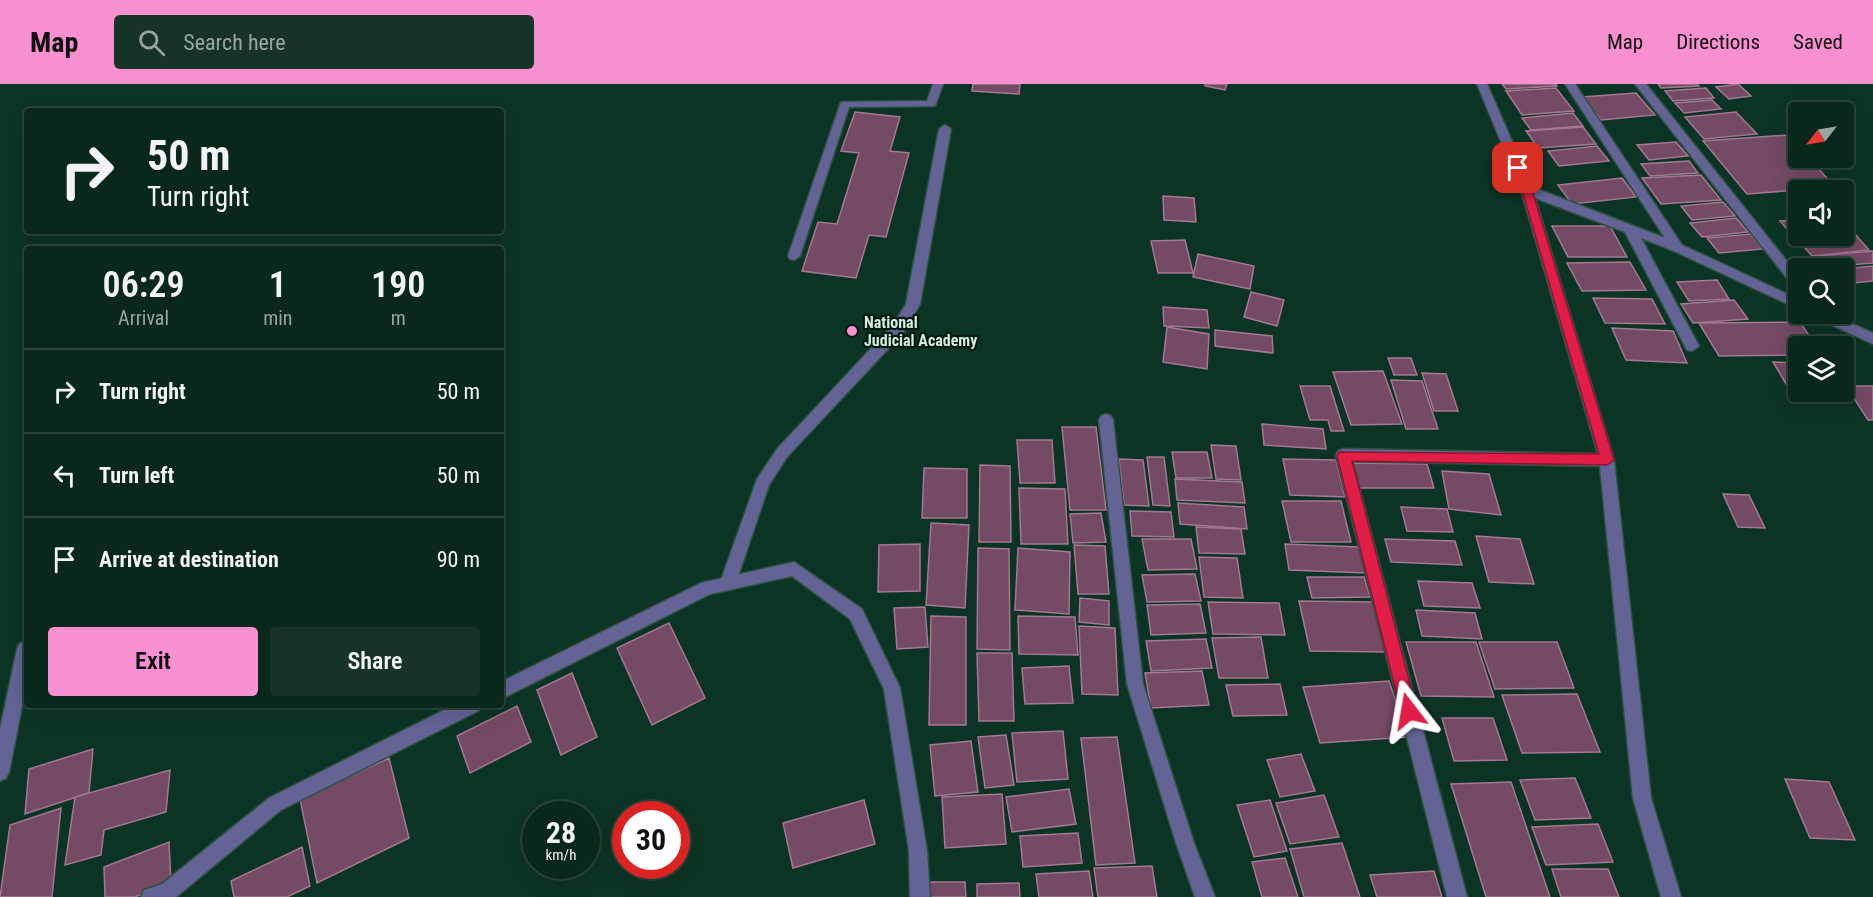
<!DOCTYPE html>
<html lang="en">
<head>
<meta charset="utf-8">
<style>
	:root { --surface:#09271b; --page:#173328; --text:#f1f3f6; --muted:#99a5a3; --line:#29443a; --accent:#f690d0 }
	body { margin:0; font-family:"Roboto Condensed",sans-serif; background:var(--page); color:var(--text); height:100vh; display:flex; flex-direction:column; font-size:22px; white-space:nowrap }
	* { box-sizing:border-box; margin:0 }
	p { font-size:20px; color:var(--muted) }
	.icon { flex:none; width:33px; height:33px; fill:none; stroke:currentColor; stroke-width:2; stroke-linecap:round; stroke-linejoin:round }
	.map { position:relative; flex:1; overflow:hidden }
	.drawer { position:absolute; left:24px; top:162px; width:480px; height:462px; display:flex; flex-direction:column; background:var(--surface); border-radius:6px; box-shadow:0 6px 24px #0002,0 0 0 2px var(--line) }
	.drawer>* { flex:none }
	.hud { position:absolute; left:24px; top:24px; width:480px; height:126px; border-radius:6px; box-shadow:0 6px 24px #0002,0 0 0 2px var(--line); background:#09271b; color:var(--text); overflow:hidden }
	.needle { width:39px; rotate:239deg }
	.buttons { position:absolute; left:1788px; top:18px; display:grid; gap:12px }
	.buttons a { display:grid; place-items:center; width:66px; height:66px; border-radius:6px; background:var(--surface); box-shadow:0 6px 24px #0002,0 0 0 2px var(--line); font-size:30px }
	.speed { position:absolute; left:522px; top:717px; display:flex; gap:12px; font-size:30px; font-weight:700; text-align:center }
	.speed>* { display:grid; place-content:center; width:78px; height:78px; border-radius:50%; background:var(--surface); box-shadow:0 6px 24px #0002,0 0 0 2px var(--line); line-height:1 }
	.speed small { font-size:15px; font-weight:400 }
	.speed .limit { border:9px solid #d22; background:#fff; color:#111 }
	.pin { position:absolute; display:grid; place-items:center; width:51px; height:51px; color:#fff; margin:-26px; border-radius:12px; box-shadow:0 3px 9px #0006 }
	.me { position:absolute; width:66px; margin:-33px; rotate:346deg; stroke-linejoin:round; filter:drop-shadow(0 0 4px #0008) }
	.turn { display:flex; align-items:center; gap:21px; height:126px; padding:0 24px; font-size:27px }
	.turn .icon { width:78px; height:78px; stroke-width:2.5 }
	.turn b { display:block; font-size:42px; line-height:51px }
	.eta { display:flex; justify-content:space-evenly; align-items:center; height:102px; text-align:center }
	.eta b { font-size:36px; font-weight:600; line-height:42px }
	.button { display:flex; gap:12px; margin-top:auto; padding:12px 24px }
	.button a { flex:1; height:69px; border-radius:6px; background:var(--accent); color:#111; font-size:24px; font-weight:600; line-height:69px; text-align:center }
	.button a+a { background:var(--page); color:var(--text) }
	ul { padding:0; list-style:none }
	li { display:flex; align-items:center; gap:18px; height:84px; padding:0 24px; border-top:2px solid var(--line) }
	li div { flex:1 }
	li b { display:block; font-size:22px }
	li em { font-style:normal }
	header { display:flex; align-items:center; gap:36px; box-sizing:border-box; height:84px; padding:0 30px; background:var(--accent); color:#111 }
	header strong { font-size:28px }
	nav { display:flex; gap:33px; margin-inline-start:auto; font-size:21px }
	.search { width:420px; height:54px; background:var(--page); display:flex; align-items:center; gap:15px; box-sizing:border-box; padding:0 21px; border-radius:6px; color:var(--muted); font-size:22px }
	.map>svg:first-child { display:block }
	.building { fill:#744a64; stroke:#a47792; stroke-width:1.5 }
	.lines { fill:none; stroke-linecap:round; stroke-linejoin:round }
	.service-casing { stroke:#2c5242; stroke-width:3 }
	.minor-casing { stroke:#2c5242; stroke-width:3 }
	.service { fill:#636495; fill-rule:evenodd }
	.minor { fill:#636495; fill-rule:evenodd }
	.route { fill:#e11d48; stroke:#92132f; stroke-width:1.5 }
	.poi-dot { fill:#f690d0; stroke:#041910; stroke-width:2 }
	.labels { text-anchor:middle; stroke-width:4.5; stroke-linejoin:round; paint-order:stroke }
	.poi-label { font-size:16px; font-weight:bold; fill:#d3eee0; stroke:#041910; text-anchor:start }
</style>
</head>
<body>
<header>
<strong>Map</strong>
<div class="search"><svg class="icon" aria-label="search" viewBox="0 0 24 24"><circle cx="10" cy="10" r="6"/><path d="M15 15l6 6"/></svg>Search here</div>
<nav><a>Map</a><a>Directions</a><a>Saved</a></nav>
</header>
<div class="map">
<svg width="1873" height="813" viewBox="0 0 1873 813">
	<rect width="100%" height="100%" fill="#0c3424"/>
	<!-- building -->
	<g class="building">
		<path d="M973,0H1020L1019,10L972,7Z"/>
		<path d="M1205,0H1227L1225,6L1205,2Z"/>
		<path d="M1502,0H1556L1557,2L1506,5Z"/>
		<path d="M1658,0H1697L1699,2L1661,4Z"/>
		<path d="M1738,0L1751,12L1729,15L1716,3Z"/>
		<path d="M1556,4L1574,27L1522,31L1506,7Z"/>
		<path d="M1706,4L1714,14L1673,17L1665,7Z"/>
		<path d="M1636,9L1655,31L1601,36L1583,13Z"/>
		<path d="M1712,16L1721,25L1684,29L1675,19Z"/>
		<path d="M855,28L900,33L890,67L909,69L886,153L869,151L856,194L802,187L818,138L837,140L859,69L841,67Z"/>
		<path d="M1736,28L1757,50L1704,55L1685,33Z"/>
		<path d="M1573,29L1583,42L1531,46L1522,34Z"/>
		<path d="M1583,43L1596,60L1538,64L1526,47Z"/>
		<path d="M1788,51L1798,63V74H1809L1835,103L1747,110L1703,57Z"/>
		<path d="M1676,58L1688,72L1649,76L1637,61Z"/>
		<path d="M1597,62L1609,77L1559,82L1548,67Z"/>
		<path d="M1689,77L1698,89L1650,92L1641,80Z"/>
		<path d="M1701,91L1721,116L1661,120L1642,94Z"/>
		<path d="M1622,94L1636,113L1572,120L1558,101Z"/>
		<path d="M1163,112L1194,114L1196,138L1164,136Z"/>
		<path d="M1723,118L1735,132L1692,136L1681,122Z"/>
		<path d="M1736,134L1748,148L1702,153L1690,139Z"/>
		<path d="M1798,136V151H1792L1780,137Z"/>
		<path d="M1552,142H1610L1627,173H1568Z"/>
		<path d="M1854,149L1869,166L1812,172L1797,155Z"/>
		<path d="M1751,150L1763,165L1719,169L1707,154Z"/>
		<path d="M1185,156L1193,189H1158L1151,157Z"/>
		<path d="M1873,167V179L1826,183L1816,172Z"/>
		<path d="M1198,170L1254,182L1250,205L1193,193Z"/>
		<path d="M1630,178L1646,206L1582,207L1567,179Z"/>
		<path d="M1873,182V197L1844,200V185Z"/>
		<path d="M1717,196L1729,215L1689,217L1677,198Z"/>
		<path d="M1251,208L1284,216L1277,242L1244,233Z"/>
		<path d="M1593,214L1652,215L1665,240L1605,239Z"/>
		<path d="M1734,216L1748,235L1693,239L1681,220Z"/>
		<path d="M1163,223L1207,226L1209,244L1164,242Z"/>
		<path d="M1800,238L1816,262H1798V271L1719,272L1699,239Z"/>
		<path d="M1167,243L1209,250L1207,285L1163,278Z"/>
		<path d="M1612,244L1673,247L1687,279L1626,276Z"/>
		<path d="M1215,246L1272,252L1273,269L1215,262Z"/>
		<path d="M1388,274H1411L1417,291H1394Z"/>
		<path d="M1773,278L1798,279V308H1839L1844,316L1795,315Z"/>
		<path d="M1383,287L1402,340L1351,341L1333,288Z"/>
		<path d="M1422,289L1446,290L1458,327H1434Z"/>
		<path d="M1391,296L1422,297L1438,345H1406Z"/>
		<path d="M1300,302H1330L1344,347H1331L1328,336H1310Z"/>
		<path d="M1846,302H1873V336H1868Z"/>
		<path d="M1262,340L1323,345L1326,365L1264,361Z"/>
		<path d="M1062,343H1096L1106,426H1070Z"/>
		<path d="M1017,356H1052L1055,399H1020Z"/>
		<path d="M1211,361L1236,362L1241,396L1216,395Z"/>
		<path d="M1172,368H1207L1212,394H1176Z"/>
		<path d="M1147,373H1164L1170,422L1153,421Z"/>
		<path d="M1119,375L1143,376L1149,422L1124,421Z"/>
		<path d="M1283,375L1336,376L1345,413L1290,411Z"/>
		<path d="M1349,379L1427,380L1434,404H1355Z"/>
		<path d="M980,381L1010,382L1011,458H979Z"/>
		<path d="M924,384L967,385V434H922Z"/>
		<path d="M1442,387L1489,390L1501,431L1449,425Z"/>
		<path d="M1175,395L1242,398L1245,419L1177,416Z"/>
		<path d="M1019,404L1065,405L1068,460H1021Z"/>
		<path d="M1723,410L1749,411L1765,444L1738,443Z"/>
		<path d="M1282,417H1341L1351,458H1291Z"/>
		<path d="M1178,419L1244,423L1247,445L1180,440Z"/>
		<path d="M1401,423L1447,425L1453,448L1407,447Z"/>
		<path d="M1130,427L1171,428L1174,453L1132,452Z"/>
		<path d="M1101,429L1106,458L1073,459L1070,430Z"/>
		<path d="M931,439L969,441L965,524L926,521Z"/>
		<path d="M1196,443L1241,445L1245,470L1199,469Z"/>
		<path d="M1476,452L1520,455L1534,500L1489,498Z"/>
		<path d="M1142,455H1191L1197,485L1148,486Z"/>
		<path d="M1385,455L1455,457L1462,481L1391,478Z"/>
		<path d="M920,460V507L878,508L879,461Z"/>
		<path d="M1285,460L1359,463L1365,489L1289,486Z"/>
		<path d="M1074,461L1105,462L1109,510H1078Z"/>
		<path d="M978,464L1009,465L1010,566L977,565Z"/>
		<path d="M1018,464L1070,468L1069,530L1015,526Z"/>
		<path d="M1199,473L1237,474L1243,514L1204,513Z"/>
		<path d="M1195,490L1201,517L1147,518L1142,491Z"/>
		<path d="M1307,493H1364L1370,513L1312,514Z"/>
		<path d="M1418,497L1472,499L1480,524L1424,522Z"/>
		<path d="M1080,514L1109,517V541L1079,538Z"/>
		<path d="M1299,517L1373,518L1386,568L1310,567Z"/>
		<path d="M1208,518L1279,519L1285,551L1213,550Z"/>
		<path d="M1200,520L1206,549L1151,551L1147,521Z"/>
		<path d="M925,523L928,563L897,565L894,524Z"/>
		<path d="M1416,526L1475,529L1482,555L1422,552Z"/>
		<path d="M931,532L966,533V641H929Z"/>
		<path d="M1018,532L1075,533L1078,571L1019,570Z"/>
		<path d="M669,539L705,614L652,641L617,564Z"/>
		<path d="M1079,542L1115,544L1118,611L1082,610Z"/>
		<path d="M1261,553L1268,594H1219L1212,554Z"/>
		<path d="M1206,555L1212,584L1151,587L1146,557Z"/>
		<path d="M1406,558H1476L1494,613L1421,612Z"/>
		<path d="M1479,558H1557L1574,604L1495,605Z"/>
		<path d="M977,569H1012L1014,637H979Z"/>
		<path d="M1069,582L1073,619L1025,620L1022,584Z"/>
		<path d="M1202,587L1209,621L1151,624L1145,589Z"/>
		<path d="M572,589L597,653L561,671L537,606Z"/>
		<path d="M1389,597L1408,653L1320,659L1303,603Z"/>
		<path d="M1280,600L1287,631L1233,632L1226,601Z"/>
		<path d="M1577,610L1600,668L1522,669L1502,611Z"/>
		<path d="M517,622L531,658L470,689L457,652Z"/>
		<path d="M1442,634H1493L1507,676L1454,677Z"/>
		<path d="M1063,647L1068,695L1017,698L1012,649Z"/>
		<path d="M1006,651L1014,701L985,704L978,653Z"/>
		<path d="M1117,653L1135,779L1096,781L1081,654Z"/>
		<path d="M971,657L978,708L935,712L930,661Z"/>
		<path d="M93,665L89,709L25,730L29,685Z"/>
		<path d="M1301,670L1315,707L1280,713L1267,676Z"/>
		<path d="M389,674L409,754L317,799L300,715Z"/>
		<path d="M170,686L166,728L104,746L101,771L65,781L75,713Z"/>
		<path d="M1575,694L1591,734L1535,736L1520,696Z"/>
		<path d="M1785,695L1829,698L1855,756L1810,754Z"/>
		<path d="M1511,698L1550,813H1486L1451,700Z"/>
		<path d="M1069,705L1076,740L1012,748L1006,713Z"/>
		<path d="M1002,710L1006,760L945,764L942,713Z"/>
		<path d="M1324,711L1339,753L1290,760L1276,719Z"/>
		<path d="M864,716L875,760L793,784L783,739Z"/>
		<path d="M1270,716L1287,767L1254,773L1237,721Z"/>
		<path d="M61,724L52,813H0L10,741Z"/>
		<path d="M1598,740L1613,778L1546,781L1532,743Z"/>
		<path d="M1078,749L1082,779L1023,783L1020,752Z"/>
		<path d="M169,758L171,799L135,813H105L104,783Z"/>
		<path d="M1342,759L1360,813H1304L1290,765Z"/>
		<path d="M302,763L310,802L287,813H234L231,797Z"/>
		<path d="M1285,774L1298,813H1262L1252,778Z"/>
		<path d="M1152,782L1157,813H1098L1094,784Z"/>
		<path d="M1552,785H1608L1619,813H1561Z"/>
		<path d="M1089,787L1093,813H1039L1036,790Z"/>
		<path d="M1434,787L1442,813H1377L1370,791Z"/>
		<path d="M926,798H965L966,813H926Z"/>
		<path d="M1019,799L1020,813H977V800Z"/>
	</g>
	<g class="lines">
		<defs>
			<g id="service">
				<path d="M933,0H943L935,22L849,23L800,172L794,176L790,175L788,172L841,18L927,17Z"/>
				<path d="M945,41L951,45L920,220L903,249L787,373L769,401L734,504L728,506L722,504L720,499L757,395L777,365L893,241L906,220L939,45Z"/>
			</g>
			<g id="minor">
				<path d="M1477,0H1487L1532,103L1665,154L1565,0H1575L1682,161L1798,215V225L1674,167L1641,154L1699,262L1692,267L1687,266L1625,148L1535,114L1614,376L1651,714L1681,813H1661L1633,714L1600,382L1352,377L1467,813H1447L1336,371L1338,367L1343,365L1598,370L1521,106Z"/>
				<path d="M1635,0H1646L1798,191V203L1793,202Z"/>
				<path d="M1812,230H1830L1873,249V260L1814,233Z"/>
				<path d="M1106,330L1111,332L1113,336L1143,600L1194,759L1215,813H1195L1176,759L1127,600L1099,336L1101,332Z"/>
				<path d="M794,478L862,525L900,604L927,767L930,813H910L909,767L884,605L850,535L792,492L710,510L501,615V598L701,499Z"/>
				<path d="M25,557L27,558V597L9,688L6,694L0,697V645L17,565L19,560Z"/>
				<path d="M454,621H481L478,627L281,726L176,813H141L144,806L162,800L269,714Z"/>
			</g>
		</defs>
		<!-- service casing -->
		<use href="#service" class="service-casing"/>
		<!-- minor casing -->
		<use href="#minor" class="minor-casing"/>
		<!-- service -->
		<use href="#service" class="service"/>
		<!-- minor -->
		<use href="#minor" class="minor"/>
	</g>
	<!-- route -->
	<path class="route" d="M1518,81L1523,84L1532,106L1614,376L1607,381L1352,377L1417,627L1415,632L1409,635L1404,632L1401,627L1337,372L1339,368L1599,370L1522,106L1513,84Z"/>
	<!-- markers -->
	<circle class="poi-dot" cx="852" cy="247" r="6"/>
	<g class="labels">
		<!-- poi labels -->
		<g class="poi-label">
			<text x="864" y="244">National<tspan x="864" dy="18">Judicial Academy</tspan></text>
		</g>
	</g>
</svg>
<div class="buttons">
<a><svg class="needle" viewBox="-14 -14 28 28"><path d="M0-13l5 13h-10z" fill="#e53935"/><path d="M0 13l5-13h-10z" fill="#99a5a3"/></svg></a>
<a><svg class="icon" aria-label="sound" viewBox="0 0 24 24"><path d="M4 9h4l5-4v14l-5-4H4zM17 9q2 3 0 6"/></svg></a>
<a><svg class="icon" aria-label="search" viewBox="0 0 24 24"><circle cx="10" cy="10" r="6"/><path d="M15 15l6 6"/></svg></a>
<a><svg class="icon" aria-label="layers" viewBox="0 0 24 24"><path d="M12 4l9 5-9 5-9-5zM3 14l9 5 9-5"/></svg></a>
</div>
<div class="speed"><div>28<small>km/h</small></div><div class="limit">30</div></div>
<div class="pin" style="left:1518px;top:84px;background:#d93025"><svg class="icon" aria-label="arrive" viewBox="0 0 24 24"><path d="M6 21V4h12l-3 4 3 4H6"/></svg></div>
<svg class="me" style="left:1409px;top:627px" viewBox="-20 -20 40 40"><path d="M0-17L14 15 0 8-14 15z" fill="#e11d48" stroke="#fff" stroke-width="4"/></svg>
<div class="hud">
<div class="turn"><svg class="icon" aria-label="right" viewBox="0 0 24 24"><path d="M7 20v-9h11M14 6l5 5-5 5"/></svg><div><b>50 m</b>Turn right</div></div>
</div>
<section class="drawer">
<div class="eta">
<div><b>06:29</b><p>Arrival</p></div>
<div><b>1</b><p>min</p></div>
<div><b>190</b><p>m</p></div>
</div>
<ul>
<li><svg class="icon" aria-label="right" viewBox="0 0 24 24"><path d="M7 20v-9h11M14 6l5 5-5 5"/></svg><div><b>Turn right</b></div><em>50 m</em></li>
<li><svg class="icon" aria-label="left" viewBox="0 0 24 24"><path d="M17 20v-9H6M10 6l-5 5 5 5"/></svg><div><b>Turn left</b></div><em>50 m</em></li>
<li><svg class="icon" aria-label="arrive" viewBox="0 0 24 24"><path d="M6 21V4h12l-3 4 3 4H6"/></svg><div><b>Arrive at destination</b></div><em>90 m</em></li>
</ul>
<div class="button"><a>Exit</a><a>Share</a></div>
</section>
</div>
</body>
</html>
